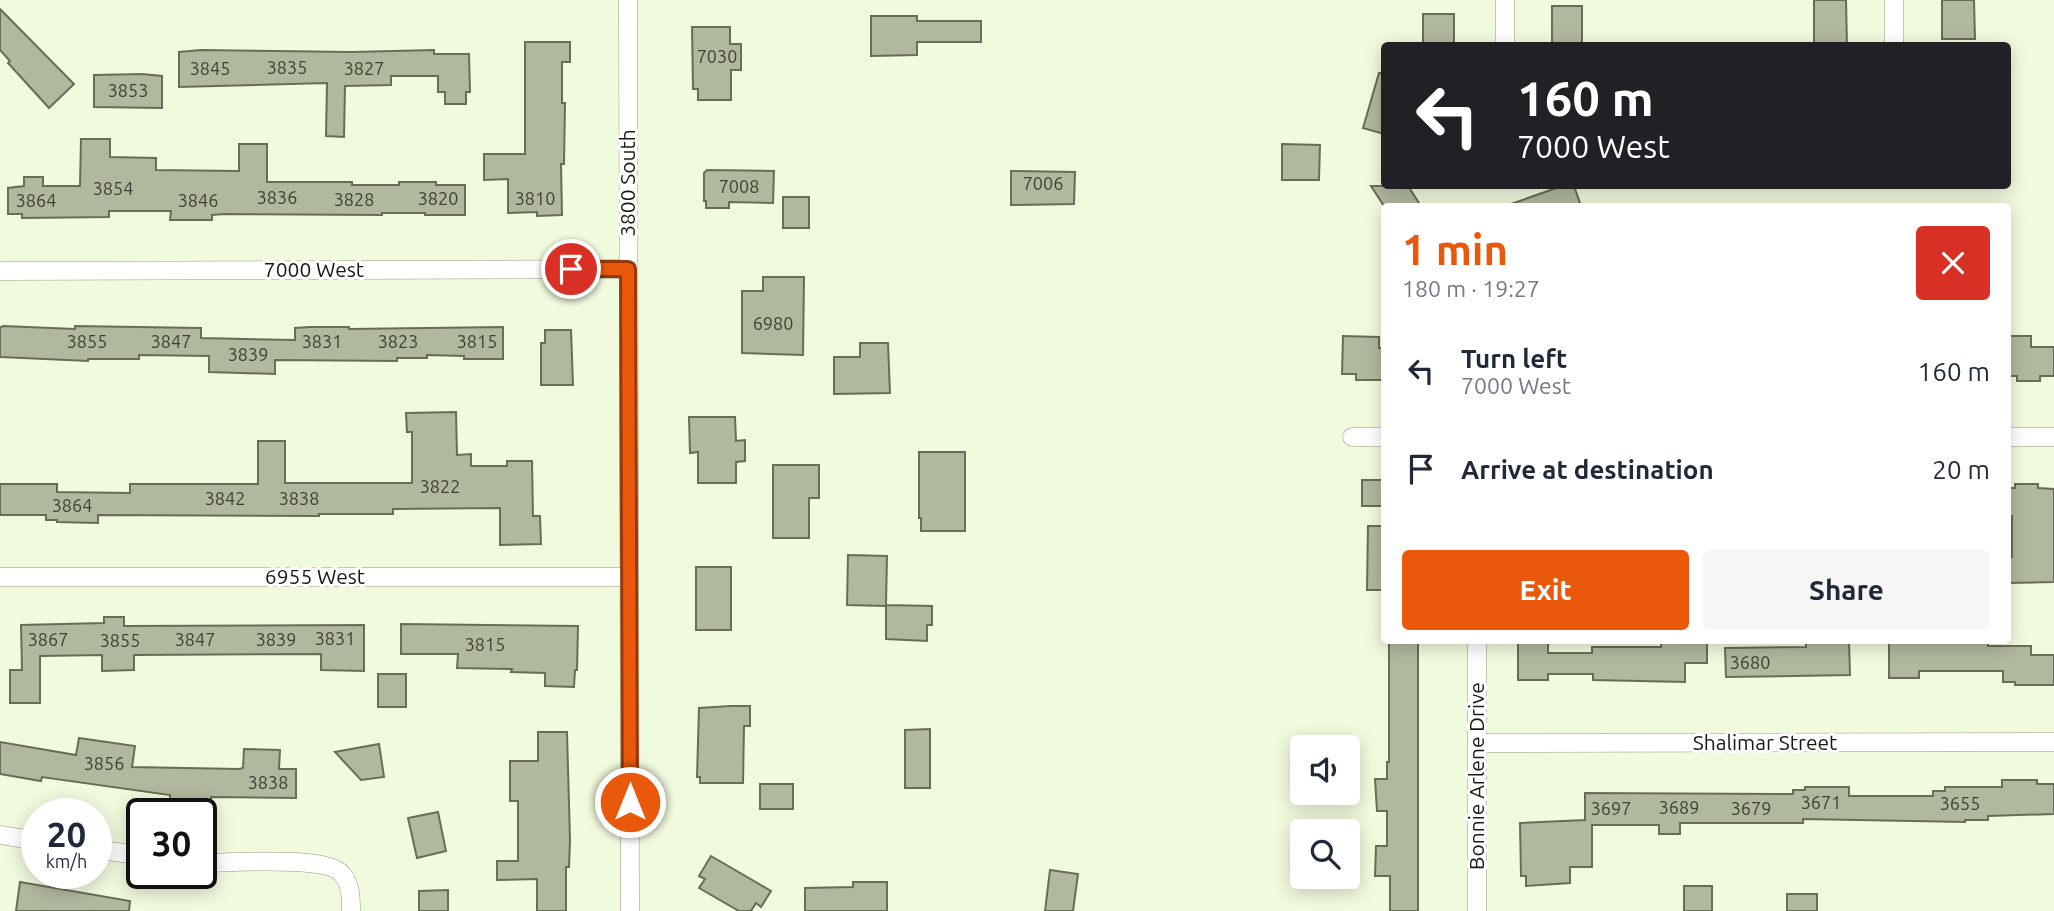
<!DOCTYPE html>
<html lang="en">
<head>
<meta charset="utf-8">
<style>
	:root { --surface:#fff; --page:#f6f6f7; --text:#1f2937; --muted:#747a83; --accent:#ea580c }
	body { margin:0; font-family:Ubuntu,sans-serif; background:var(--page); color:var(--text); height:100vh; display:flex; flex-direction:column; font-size:26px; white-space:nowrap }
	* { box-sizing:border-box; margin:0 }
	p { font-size:23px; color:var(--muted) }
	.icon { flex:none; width:38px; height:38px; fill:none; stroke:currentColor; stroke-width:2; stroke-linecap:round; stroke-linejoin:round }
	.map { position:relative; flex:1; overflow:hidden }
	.side { position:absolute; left:1381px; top:203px; width:630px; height:441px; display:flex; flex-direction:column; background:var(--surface); border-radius:7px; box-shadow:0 4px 18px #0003 }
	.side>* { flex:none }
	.guide { position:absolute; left:1381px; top:42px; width:630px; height:147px; border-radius:7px; box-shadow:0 4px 18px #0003; background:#202124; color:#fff; overflow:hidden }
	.tools { position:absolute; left:1290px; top:735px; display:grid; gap:14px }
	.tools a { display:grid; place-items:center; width:70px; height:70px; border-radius:7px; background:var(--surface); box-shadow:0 4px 18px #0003; font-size:35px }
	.speed { position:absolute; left:21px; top:798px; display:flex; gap:14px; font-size:35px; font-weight:700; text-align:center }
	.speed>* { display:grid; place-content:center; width:91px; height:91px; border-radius:50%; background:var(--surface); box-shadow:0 4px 18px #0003; line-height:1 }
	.speed small { font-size:18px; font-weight:400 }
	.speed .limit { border:4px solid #111; border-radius:10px; background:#fff; color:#111 }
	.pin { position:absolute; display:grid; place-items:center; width:60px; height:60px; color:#fff; margin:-30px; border:4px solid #fff; border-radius:50%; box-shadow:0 2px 7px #0007 }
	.me { position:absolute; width:77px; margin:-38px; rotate:0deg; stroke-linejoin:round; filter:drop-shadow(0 0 5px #0008) }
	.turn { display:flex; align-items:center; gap:24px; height:147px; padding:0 21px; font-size:32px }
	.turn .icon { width:91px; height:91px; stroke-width:2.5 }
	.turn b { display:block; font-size:49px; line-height:60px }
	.round { display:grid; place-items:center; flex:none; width:74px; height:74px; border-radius:7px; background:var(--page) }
	.overview { display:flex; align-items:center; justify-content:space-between; height:119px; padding:0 21px }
	h1 { font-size:42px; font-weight:600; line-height:52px; color:var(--accent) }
	.action { display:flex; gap:14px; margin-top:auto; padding:14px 21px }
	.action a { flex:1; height:80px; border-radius:7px; background:var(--accent); color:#fff; font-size:28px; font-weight:600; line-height:80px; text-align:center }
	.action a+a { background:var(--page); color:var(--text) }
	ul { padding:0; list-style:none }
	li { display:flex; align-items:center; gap:21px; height:98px; padding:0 21px }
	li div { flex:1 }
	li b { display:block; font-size:26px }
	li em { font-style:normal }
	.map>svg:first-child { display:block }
	.building { fill:#b0b99e; stroke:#666e55; stroke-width:2 }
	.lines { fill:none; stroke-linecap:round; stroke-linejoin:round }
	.minor-casing { stroke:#919a80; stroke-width:19 }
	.minor { stroke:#fff; stroke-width:18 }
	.route-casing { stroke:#983908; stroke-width:18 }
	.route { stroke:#ea580c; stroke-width:12 }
	.labels { text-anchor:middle; stroke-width:6; stroke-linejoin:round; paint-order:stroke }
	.number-label { font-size:18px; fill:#3d4234 }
	.street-label { font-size:21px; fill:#171a10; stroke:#fff }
</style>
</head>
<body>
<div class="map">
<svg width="2054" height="911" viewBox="0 0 2054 911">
	<rect width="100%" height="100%" fill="#f0fadd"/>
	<!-- building -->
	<g class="building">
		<path d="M1814,0H1846L1847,46H1814Z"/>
		<path d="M1942,0H1974L1975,39H1942Z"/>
		<rect x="1552" y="6" width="30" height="40"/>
		<path d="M0,9L74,84L49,108L8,63L10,61L0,50Z"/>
		<rect x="1423" y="14" width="31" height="32"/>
		<path d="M871,16H917V21H981V42H917V55L871,56Z"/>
		<path d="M692,27H730V44H741V70H731V100H698V89H693Z"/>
		<path d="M525,42H570V62H562V103H565L564,164H561L562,215L537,216V212L508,213V179L484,180V154H525Z"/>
		<path d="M201,50L352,52L434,50V54H469L470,92H466V104H445V92H438V76H391V85L345,86L344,137L326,136L327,83L179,87V52Z"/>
		<path d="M1379,73H1384V134L1363,128Z"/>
		<path d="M142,74L162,76V108L94,107V75Z"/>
		<path d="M81,139H110V157L156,158V170L239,171V144H267V182H352V185H399V182H436V185H465V215H425V213H382V215L225,214L212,215V220H170L171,211H109V217L22,218V214H8V188L24,186V177H43V186H80Z"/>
		<path d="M1282,144L1320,145L1319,180H1282Z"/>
		<path d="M707,170L774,171L773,203L729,202V208H706V201H704V173Z"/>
		<path d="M1011,171L1075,172L1074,204L1011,205Z"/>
		<path d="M1371,186H1408L1421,206H1384Z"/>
		<path d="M1562,186H1574L1581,206H1511V204Z"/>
		<rect x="783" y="197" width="26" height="31"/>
		<path d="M763,277H804L803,355L742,353V291H763Z"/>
		<path d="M3,326L75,329V326L201,328V338L295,340V328L309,327H349V329L503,327V359H464V356L427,355V358H397V361L275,360V374L209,372V356L139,355V359H88V361L0,357V328Z"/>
		<path d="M545,330H571L573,385H541V343H545Z"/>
		<path d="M1343,336L1379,337V348H1384V380H1356V374H1342Z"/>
		<path d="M2007,336H2031V347H2054V376H2040V381H2017V376H2007Z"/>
		<path d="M860,343H888L890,393L834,394V357H860Z"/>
		<path d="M456,412L457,455L471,454V466H507V461H532L533,516H540L541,544L500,545V508L393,509V514H319V516L98,515V523L57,522V520H46V515H0V484H57V492L130,493V484H258V441H285V483H412V432H407L406,413Z"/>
		<path d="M689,417H735L736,441L745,440V461L736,462V483H698V452L690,453Z"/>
		<path d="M919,452H965V531H921V518H919Z"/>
		<path d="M773,465H819V498H809V538H773Z"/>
		<rect x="1362" y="480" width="22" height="26"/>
		<path d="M2015,484H2038V488L2054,489V582L2007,583V557H2012V516H2007V488H2015Z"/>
		<path d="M1368,526H1384V590H1367Z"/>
		<path d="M848,555L887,556L886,605L932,606V625H927V641L886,639V606L847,605Z"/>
		<rect x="696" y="567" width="35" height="63"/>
		<path d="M104,617H124V626L364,625V671L321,670V654L134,655V670L102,671V655L40,656V703H10V670H22L21,625L104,623Z"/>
		<path d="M401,624L578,626L577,670H575L574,687L545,686V673L511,672L512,669L457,668L458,654H401Z"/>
		<path d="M1389,640H1418V911H1390V876H1375L1376,846H1387V811H1377L1375,779H1387V762H1389Z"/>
		<path d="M1518,640H1548V653H1592V647H1661V640H1707V663H1685V682L1593,680V674H1548V680H1518Z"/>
		<path d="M1889,640L1988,641V646H2031V655H2054V685H2015V682H2003V671H1919V678H1889Z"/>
		<path d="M1849,641L1850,675L1726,677L1725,648L1806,647V642Z"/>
		<rect x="378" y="674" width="28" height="33"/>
		<path d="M731,706H750V726H744L743,783H700V777H697L699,708Z"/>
		<path d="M930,729V788H905V730Z"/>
		<path d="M538,732H567L570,840L569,867H566V911H537V879L497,880V861H518V801H510V761H538Z"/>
		<path d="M79,738L135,746L132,767L239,769L243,768L244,749L280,750L279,769H296V798L211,797V800L170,799V795L42,777L41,781L0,774V742L76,755Z"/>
		<path d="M379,744L384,777L361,780L335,752Z"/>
		<path d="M2002,780H2037V784H2054V814L1988,816V820H1965V822L1803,819V823H1680V834H1659V825H1592V867H1570V883L1526,886V876H1521L1520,823L1585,820V793L1793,794V790H1805V787H1849V796H1933V791H1945V787H2002Z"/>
		<rect x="760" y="784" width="33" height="25"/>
		<path d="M438,812L446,851L417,858L408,818Z"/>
		<path d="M711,856L771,891L761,907L756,903L751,911H739L699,888L705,879L699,876Z"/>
		<path d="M1050,870L1078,874L1073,911H1045Z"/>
		<path d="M20,882L130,901L129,911H16Z"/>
		<path d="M853,882H887V911H805V888L853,887Z"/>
		<rect x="1684" y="886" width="28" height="25"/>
		<path d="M448,890V911H419V891Z"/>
		<rect x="1787" y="894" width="30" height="17"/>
	</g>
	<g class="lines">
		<defs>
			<g id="minor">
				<path d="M628,0L630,911"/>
				<path d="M1505,0V46"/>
				<path d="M1894,46V0"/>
				<path d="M0,271L628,269"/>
				<path d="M1352,437H1384"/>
				<path d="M2007,437H2054"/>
				<path d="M0,577H629"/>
				<path d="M1477,640V911"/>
				<path d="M1477,743L2054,742"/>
				<path d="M0,835L37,841"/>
				<path d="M96,849L142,856"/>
				<path d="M201,863C229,863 327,855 342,874C351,884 351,899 351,911"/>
			</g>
		</defs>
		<!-- minor casing -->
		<use href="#minor" class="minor-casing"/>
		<!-- minor -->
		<use href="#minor" class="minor"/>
	</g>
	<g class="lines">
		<defs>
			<path id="route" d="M571,269H628L630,802"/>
		</defs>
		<!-- route casing -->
		<use href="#route" class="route-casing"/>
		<!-- route -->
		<use href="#route" class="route"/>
	</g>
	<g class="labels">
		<!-- number labels -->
		<g class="number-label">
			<text x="717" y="63">7030</text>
			<text x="287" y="74">3835</text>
			<text x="210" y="75">3845</text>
			<text x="364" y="75">3827</text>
			<text x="128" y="97">3853</text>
			<text x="1043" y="190">7006</text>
			<text x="739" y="193">7008</text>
			<text x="113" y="195">3854</text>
			<text x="277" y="204">3836</text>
			<text x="438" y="205">3820</text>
			<text x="535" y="205">3810</text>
			<text x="354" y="206">3828</text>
			<text x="36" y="207">3864</text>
			<text x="198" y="207">3846</text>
			<text x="773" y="330">6980</text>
			<text x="87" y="348">3855</text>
			<text x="171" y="348">3847</text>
			<text x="322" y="348">3831</text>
			<text x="398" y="348">3823</text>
			<text x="477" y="348">3815</text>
			<text x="248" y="361">3839</text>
			<text x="440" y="493">3822</text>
			<text x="225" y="505">3842</text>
			<text x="299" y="505">3838</text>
			<text x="72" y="512">3864</text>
			<text x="335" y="645">3831</text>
			<text x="48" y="646">3867</text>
			<text x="195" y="646">3847</text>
			<text x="276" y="646">3839</text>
			<text x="120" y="647">3855</text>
			<text x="485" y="651">3815</text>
			<text x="1750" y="669">3680</text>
			<text x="104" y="770">3856</text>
			<text x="268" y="789">3838</text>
			<text x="1821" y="809">3671</text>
			<text x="1960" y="810">3655</text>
			<text x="1679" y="814">3689</text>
			<text x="1611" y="815">3697</text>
			<text x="1751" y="815">3679</text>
		</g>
		<!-- street labels -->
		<g class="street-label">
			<text transform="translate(628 183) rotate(-90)" y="7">3800 South</text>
			<text x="314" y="277">7000 West</text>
			<text x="315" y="584">6955 West</text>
			<text x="1765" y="750">Shalimar Street</text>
			<text transform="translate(1477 776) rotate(-90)" y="7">Bonnie Arlene Drive</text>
		</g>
	</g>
</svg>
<div class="tools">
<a><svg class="icon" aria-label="sound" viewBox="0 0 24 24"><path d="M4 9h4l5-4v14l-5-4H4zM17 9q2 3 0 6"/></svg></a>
<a><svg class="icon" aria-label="search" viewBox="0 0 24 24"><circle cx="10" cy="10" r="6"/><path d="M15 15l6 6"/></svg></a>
</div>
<div class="speed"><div>20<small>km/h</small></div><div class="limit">30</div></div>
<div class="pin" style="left:571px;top:269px;background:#d93025"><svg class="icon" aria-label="arrive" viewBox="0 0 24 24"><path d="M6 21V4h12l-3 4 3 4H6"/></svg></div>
<svg class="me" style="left:630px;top:802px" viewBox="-20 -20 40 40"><circle r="17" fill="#ea580c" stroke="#fff" stroke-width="3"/><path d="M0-11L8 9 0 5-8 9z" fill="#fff"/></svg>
<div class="guide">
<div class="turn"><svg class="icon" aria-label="left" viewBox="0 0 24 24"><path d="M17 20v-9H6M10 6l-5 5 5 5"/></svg><div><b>160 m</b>7000 West</div></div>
</div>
<section class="side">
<div class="overview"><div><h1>1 min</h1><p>180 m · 19:27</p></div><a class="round" style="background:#d93025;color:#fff"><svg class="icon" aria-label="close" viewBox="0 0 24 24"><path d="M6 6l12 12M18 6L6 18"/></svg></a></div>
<ul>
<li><svg class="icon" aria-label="left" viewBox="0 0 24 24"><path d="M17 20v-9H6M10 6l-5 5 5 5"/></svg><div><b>Turn left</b><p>7000 West</p></div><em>160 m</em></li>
<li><svg class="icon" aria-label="arrive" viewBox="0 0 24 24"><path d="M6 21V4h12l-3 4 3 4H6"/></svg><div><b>Arrive at destination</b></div><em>20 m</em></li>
</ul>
<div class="action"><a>Exit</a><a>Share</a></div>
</section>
</div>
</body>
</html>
